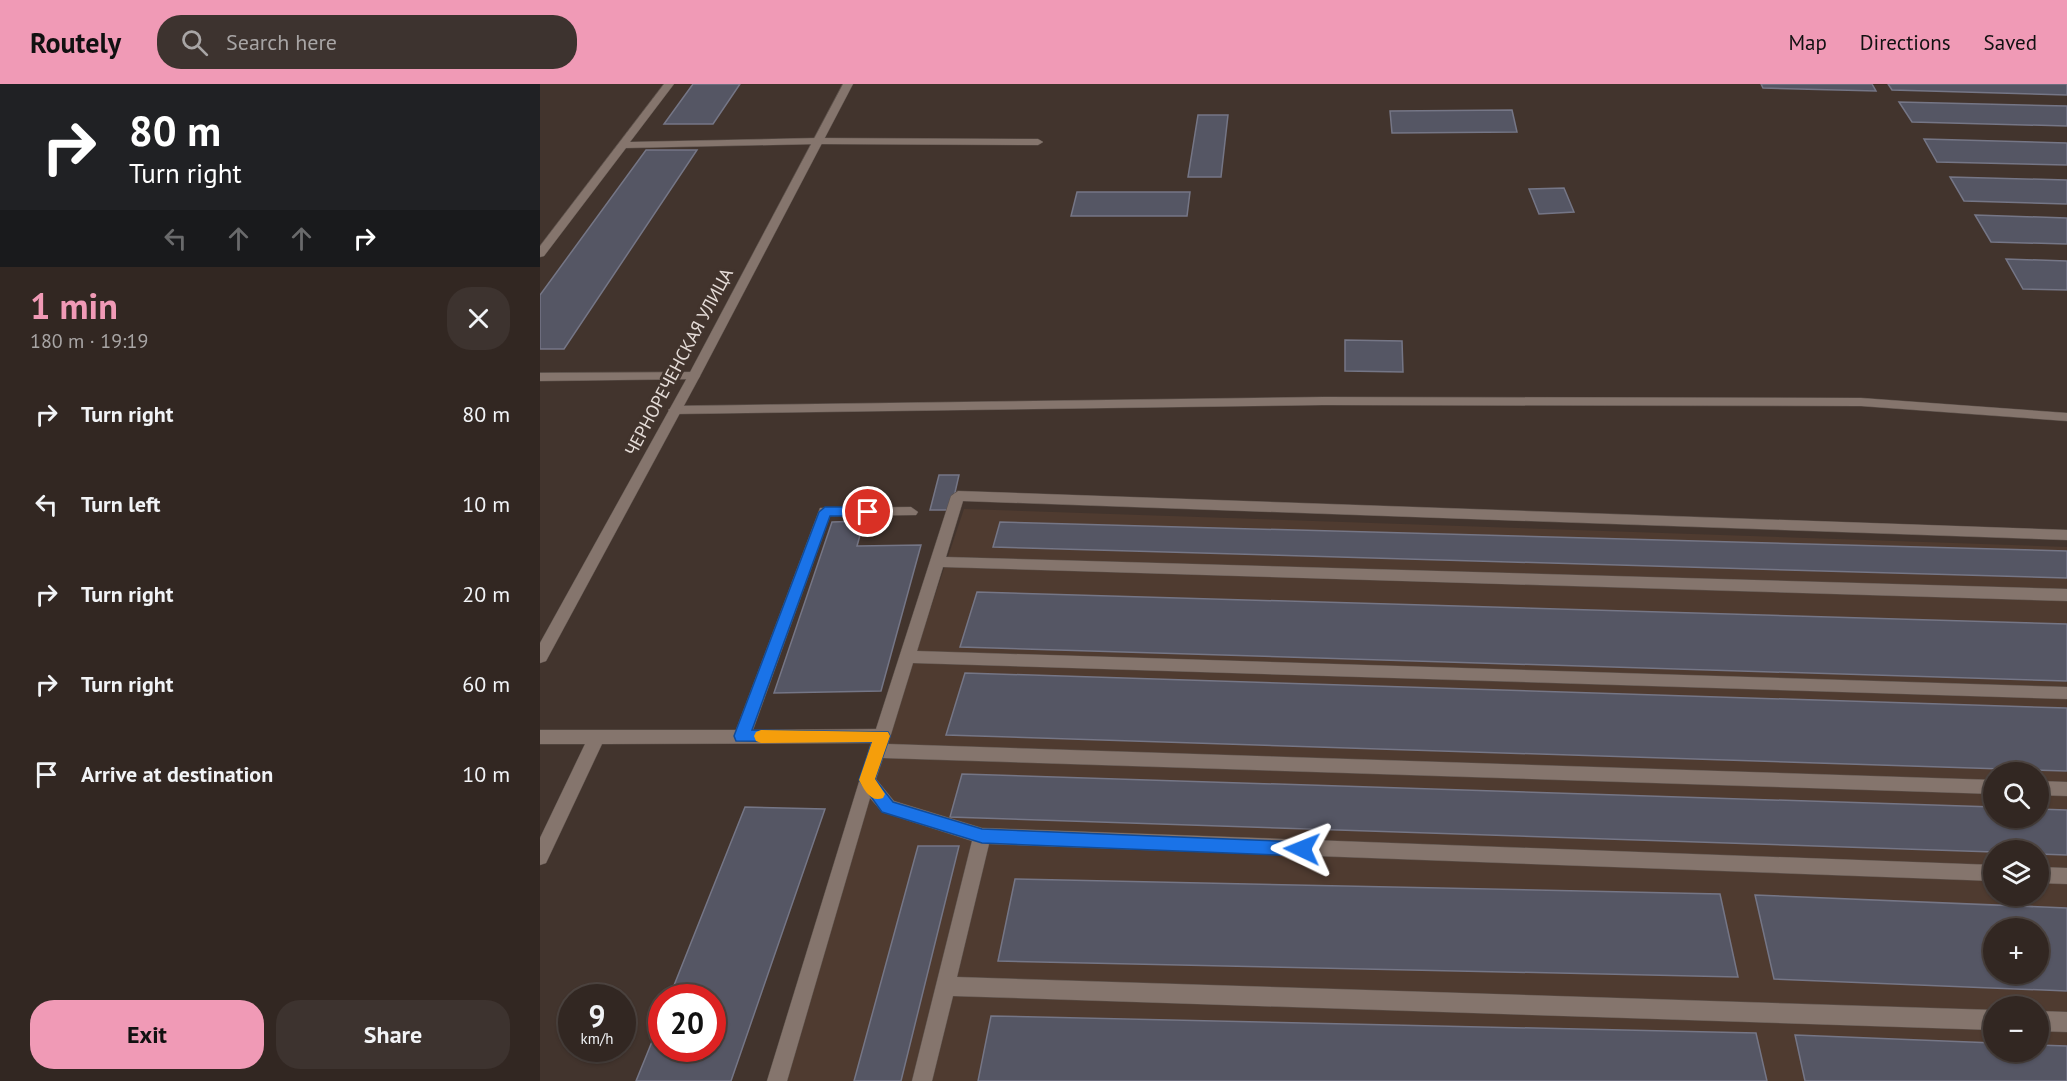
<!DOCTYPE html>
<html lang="en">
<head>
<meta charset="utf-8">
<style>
	:root { --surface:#322722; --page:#3d332f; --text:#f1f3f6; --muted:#a8a5a5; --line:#4d4440; --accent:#f09ab6 }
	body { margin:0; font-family:"PT Sans",sans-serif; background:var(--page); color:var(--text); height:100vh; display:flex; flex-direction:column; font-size:22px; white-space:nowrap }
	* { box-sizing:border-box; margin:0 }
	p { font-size:20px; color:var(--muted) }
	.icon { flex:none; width:33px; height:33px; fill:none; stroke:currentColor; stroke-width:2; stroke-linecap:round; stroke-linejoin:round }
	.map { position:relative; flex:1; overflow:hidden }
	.drawer { display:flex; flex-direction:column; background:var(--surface); width:540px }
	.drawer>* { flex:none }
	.hud { background:#202124; color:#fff; overflow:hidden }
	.controls { position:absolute; left:1443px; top:678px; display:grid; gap:12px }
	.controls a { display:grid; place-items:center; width:66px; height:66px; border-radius:50%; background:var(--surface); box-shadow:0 2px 4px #0004,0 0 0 2px var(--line); font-size:30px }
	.speed { position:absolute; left:18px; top:900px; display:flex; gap:12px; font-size:30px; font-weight:700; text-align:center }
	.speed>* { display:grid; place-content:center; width:78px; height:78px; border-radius:50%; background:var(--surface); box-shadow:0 2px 4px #0004,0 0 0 2px var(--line); line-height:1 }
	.speed small { font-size:15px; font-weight:400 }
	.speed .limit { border:9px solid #d22; background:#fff; color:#111 }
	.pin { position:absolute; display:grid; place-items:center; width:51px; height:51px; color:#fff; margin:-26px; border:3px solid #fff; border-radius:50%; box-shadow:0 2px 6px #0007 }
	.me { position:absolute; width:66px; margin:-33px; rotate:272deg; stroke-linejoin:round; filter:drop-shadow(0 0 4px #0008) }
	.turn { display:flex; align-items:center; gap:21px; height:126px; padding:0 30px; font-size:27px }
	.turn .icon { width:78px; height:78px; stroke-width:2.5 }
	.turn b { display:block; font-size:42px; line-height:51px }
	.lanes { display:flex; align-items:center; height:57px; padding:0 30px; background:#0003; justify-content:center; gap:30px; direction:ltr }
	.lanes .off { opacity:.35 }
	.round { display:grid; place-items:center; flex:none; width:63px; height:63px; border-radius:24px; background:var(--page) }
	.summary { display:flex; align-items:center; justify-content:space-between; height:102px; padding:0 30px }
	h1 { font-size:36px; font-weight:800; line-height:45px; color:var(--accent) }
	.cta { display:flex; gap:12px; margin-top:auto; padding:12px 30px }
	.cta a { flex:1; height:69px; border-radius:24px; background:var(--accent); color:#111; font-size:24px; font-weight:800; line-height:69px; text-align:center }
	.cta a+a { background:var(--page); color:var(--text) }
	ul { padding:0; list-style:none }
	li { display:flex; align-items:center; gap:18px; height:90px; padding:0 30px }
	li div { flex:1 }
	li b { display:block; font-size:22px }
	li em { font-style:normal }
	header { display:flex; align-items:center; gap:36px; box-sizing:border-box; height:84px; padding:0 30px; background:var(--accent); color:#111 }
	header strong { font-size:28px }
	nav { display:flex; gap:33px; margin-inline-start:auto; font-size:21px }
	.search { width:420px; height:54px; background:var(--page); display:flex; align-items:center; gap:15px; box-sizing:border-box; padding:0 21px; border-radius:24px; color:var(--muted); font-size:22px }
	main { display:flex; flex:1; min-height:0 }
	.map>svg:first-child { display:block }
	.built { fill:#4f3b30; fill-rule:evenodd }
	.building { fill:#555664; stroke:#757686; stroke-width:1.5; fill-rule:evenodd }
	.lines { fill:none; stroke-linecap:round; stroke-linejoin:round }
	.lane-casing { stroke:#5d524c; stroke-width:1 }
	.secondary-casing { stroke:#5d524c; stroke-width:1 }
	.lane { fill:#85756d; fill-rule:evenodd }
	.secondary { fill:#85756d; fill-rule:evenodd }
	.route { fill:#1a73e8; stroke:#114b97; stroke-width:1.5 }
	.slow { fill:#f59e0b }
	.labels { text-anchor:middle; stroke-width:6; stroke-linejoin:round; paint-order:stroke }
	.street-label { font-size:18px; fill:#e5dcd8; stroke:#42342d }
</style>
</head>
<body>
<header>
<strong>Routely</strong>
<div class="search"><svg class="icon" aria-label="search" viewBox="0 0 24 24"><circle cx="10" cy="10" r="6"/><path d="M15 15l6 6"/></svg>Search here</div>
<nav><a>Map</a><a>Directions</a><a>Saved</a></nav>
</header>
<main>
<section class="drawer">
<div class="hud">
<div class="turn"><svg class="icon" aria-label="right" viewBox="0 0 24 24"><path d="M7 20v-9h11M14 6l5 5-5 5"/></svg><div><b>80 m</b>Turn right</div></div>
<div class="lanes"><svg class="icon off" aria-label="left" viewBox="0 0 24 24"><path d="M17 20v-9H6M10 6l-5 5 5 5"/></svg><svg class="icon off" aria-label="ahead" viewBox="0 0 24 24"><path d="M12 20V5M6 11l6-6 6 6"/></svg><svg class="icon off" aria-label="ahead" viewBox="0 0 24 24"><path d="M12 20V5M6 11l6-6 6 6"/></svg><svg class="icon" aria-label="right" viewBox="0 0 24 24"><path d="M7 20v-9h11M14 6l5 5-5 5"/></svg></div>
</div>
<div class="summary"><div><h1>1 min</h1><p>180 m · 19:19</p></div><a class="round"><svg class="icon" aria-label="close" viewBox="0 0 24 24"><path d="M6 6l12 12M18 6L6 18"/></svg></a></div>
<ul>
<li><svg class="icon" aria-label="right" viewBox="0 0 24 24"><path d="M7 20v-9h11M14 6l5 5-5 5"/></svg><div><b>Turn right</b></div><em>80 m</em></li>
<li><svg class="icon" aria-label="left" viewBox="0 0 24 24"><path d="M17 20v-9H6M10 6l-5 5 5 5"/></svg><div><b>Turn left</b></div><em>10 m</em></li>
<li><svg class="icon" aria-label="right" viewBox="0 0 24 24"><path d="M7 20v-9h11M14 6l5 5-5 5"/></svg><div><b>Turn right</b></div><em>20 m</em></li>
<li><svg class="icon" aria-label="right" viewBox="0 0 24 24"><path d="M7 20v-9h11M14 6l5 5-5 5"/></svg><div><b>Turn right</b></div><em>60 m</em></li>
<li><svg class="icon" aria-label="arrive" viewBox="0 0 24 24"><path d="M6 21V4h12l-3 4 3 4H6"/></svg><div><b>Arrive at destination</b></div><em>10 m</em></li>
</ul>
<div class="cta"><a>Exit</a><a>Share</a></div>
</section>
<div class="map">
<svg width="1527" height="997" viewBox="0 0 1527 997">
	<rect width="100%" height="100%" fill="#42342d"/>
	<!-- built -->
	<path class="built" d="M424,425L1527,463V997H232ZM1454,688H1498V734H1454ZM1454,766H1498V812H1454ZM1454,844H1498V890H1454ZM1454,922H1498V968H1454Z"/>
	<!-- building -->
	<g class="building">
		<path d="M153,0H200L173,40H124Z"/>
		<path d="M1221,0H1332L1336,7L1223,4Z"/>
		<path d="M1348,0H1527V11L1352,6Z"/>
		<path d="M1359,18L1527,22V42L1372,38Z"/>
		<path d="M972,26L977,48L852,49L850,27Z"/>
		<path d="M658,31H688L681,93H648Z"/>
		<path d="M1384,55L1527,59V81L1397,78Z"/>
		<path d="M106,66H157L24,265H0V211Z"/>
		<path d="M1410,93L1527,96V120L1424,117Z"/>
		<path d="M1024,104L1034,128L999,130L989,105Z"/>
		<path d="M537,108H650L647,132H531Z"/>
		<path d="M1435,131L1527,134V160L1451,158Z"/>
		<path d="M1466,175L1527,177V206L1483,205Z"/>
		<path d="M805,256L862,257L863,288L805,287Z"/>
		<path d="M399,391H419L411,426H390Z"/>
		<path d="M324,437L317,462L381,461L341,607L234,609L292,438Z"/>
		<path d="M460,438L1527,467V494L453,463Z"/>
		<path d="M437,508L1527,540V597L420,563Z"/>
		<path d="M425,589L1527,624V687L406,651Z"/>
		<path d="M422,690L1454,723V734H1498V725L1527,726V771L1498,770V766L1454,768L410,733Z"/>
		<path d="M205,723L285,725L191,997H96L122,933V964H172V914H129Z"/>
		<path d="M378,762H419L361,997H314Z"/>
		<path d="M475,795L1180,810L1198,893L458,877Z"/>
		<path d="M1215,811L1527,824V907L1234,895ZM1454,844H1498V890H1454Z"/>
		<path d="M451,932L1216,949L1227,997H438Z"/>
		<path d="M1255,951L1454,959V968H1498V961L1527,962V997H1265Z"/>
	</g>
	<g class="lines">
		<defs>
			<g id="lane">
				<path d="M124,0H134L90,58L277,54L498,55L503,58L498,61L277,60L86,64L4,172L0,173V162Z"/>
				<path d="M154,288L158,289L160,292L158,295L0,297V289Z"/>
				<path d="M783,313L1321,314L1527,329V337L1321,322L783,321L135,330L128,326L135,322Z"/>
				<path d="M418,407L1527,446V456L423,417L406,473L1527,505V517L403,483L377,567L1527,603V615L373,579L348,660L1454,696V710L343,674L336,695L354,717L442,744L1454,781V797L449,760L417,893L1454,926V946L413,912L392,997H372L432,757L342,728L330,714L247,997H227L331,659L62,660L6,779L0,781V754L45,660H0V646H196L280,424L371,423L378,428L376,431L290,432L213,646L336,645L411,412Z"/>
				<path d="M1498,697L1527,698V712L1498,711Z"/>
				<path d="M1498,783L1527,784V800L1498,799Z"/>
				<path d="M1498,927L1527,928V948L1498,947Z"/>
			</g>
			<path id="secondary" d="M303,0H313L160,292L6,577L0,579V559L148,292Z"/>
		</defs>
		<!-- lane casing -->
		<use href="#lane" class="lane-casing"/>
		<!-- secondary casing -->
		<use href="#secondary" class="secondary-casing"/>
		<!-- lane -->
		<use href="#lane" class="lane"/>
		<!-- secondary -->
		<use href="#secondary" class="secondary"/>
	</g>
	<!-- route -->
	<path class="route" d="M285,423H328L334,428L328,432H290L212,646L348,648L350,652L335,695L353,718L442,745L762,758L768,760L770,765L768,770L762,772L442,759L342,728L319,696L332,658L196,657L194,652L279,428Z"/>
	<!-- slow -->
	<path class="slow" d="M221,646L348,648L350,652L335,695L345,710L343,714C331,719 324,706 319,696L332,658L221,659L216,657L214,652L216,648Z"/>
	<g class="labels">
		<!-- street labels -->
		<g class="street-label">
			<text transform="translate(139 278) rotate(-62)" y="6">ЧЕРНОРЕЧЕНСКАЯ УЛИЦА</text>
		</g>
	</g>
</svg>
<div class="controls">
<a><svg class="icon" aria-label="search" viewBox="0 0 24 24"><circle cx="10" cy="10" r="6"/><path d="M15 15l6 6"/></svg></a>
<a><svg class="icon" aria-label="layers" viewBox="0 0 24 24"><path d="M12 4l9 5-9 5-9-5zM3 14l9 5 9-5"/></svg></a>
<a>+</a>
<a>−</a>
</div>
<div class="speed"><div>9<small>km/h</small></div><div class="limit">20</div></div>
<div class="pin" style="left:328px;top:428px;background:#d93025"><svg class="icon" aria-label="arrive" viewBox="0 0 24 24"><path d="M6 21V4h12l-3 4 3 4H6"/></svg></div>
<svg class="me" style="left:762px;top:765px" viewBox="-20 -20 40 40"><path d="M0-17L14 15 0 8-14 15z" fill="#1a73e8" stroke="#fff" stroke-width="4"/></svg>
</div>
</main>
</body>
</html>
